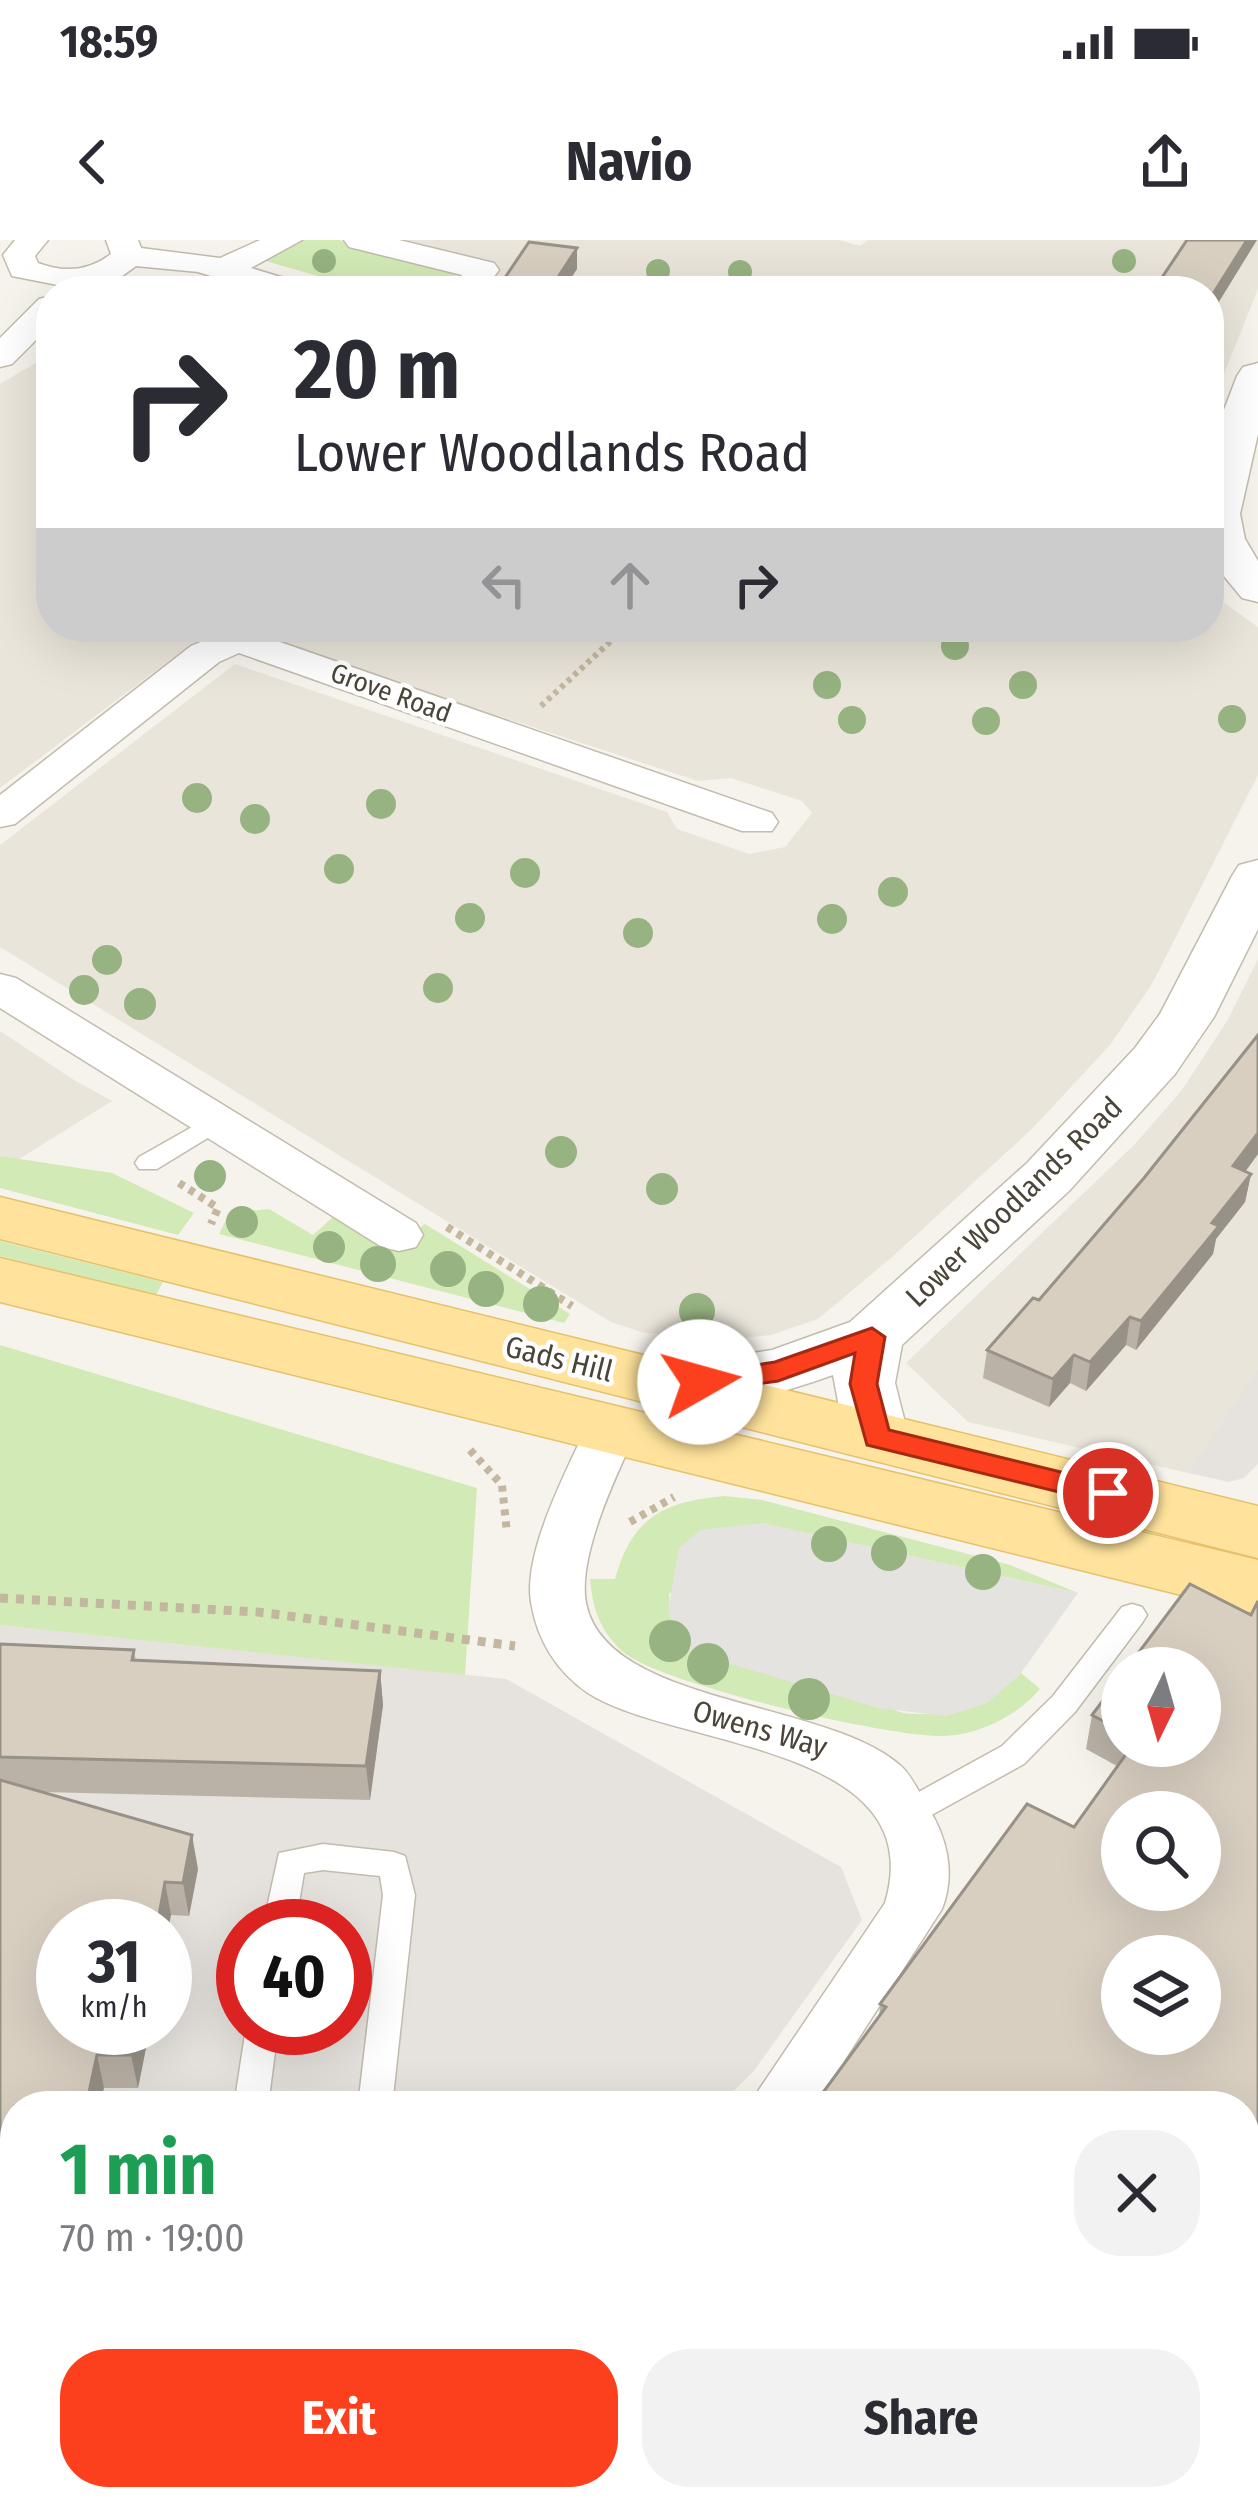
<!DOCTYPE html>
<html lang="en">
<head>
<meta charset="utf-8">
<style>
	:root { --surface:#fff; --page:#f2f2f3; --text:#2b2b33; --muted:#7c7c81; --accent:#fc3f1d }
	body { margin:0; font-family:"Fira Sans Condensed",sans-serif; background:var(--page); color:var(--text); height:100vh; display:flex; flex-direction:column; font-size:45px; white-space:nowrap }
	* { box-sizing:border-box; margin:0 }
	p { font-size:39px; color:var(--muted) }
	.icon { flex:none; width:66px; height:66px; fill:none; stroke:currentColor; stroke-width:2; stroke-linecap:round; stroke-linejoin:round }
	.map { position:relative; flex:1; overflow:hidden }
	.side { position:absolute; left:0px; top:1851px; width:1260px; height:420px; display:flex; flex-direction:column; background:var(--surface); border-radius:48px 48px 0 0; box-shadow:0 12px 48px #0002 }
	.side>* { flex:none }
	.top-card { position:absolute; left:36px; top:36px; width:1188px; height:366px; border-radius:48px; box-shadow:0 12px 48px #0002; background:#fff; color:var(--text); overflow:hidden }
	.needle { width:78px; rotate:185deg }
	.tools { position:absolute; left:1101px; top:1407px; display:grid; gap:24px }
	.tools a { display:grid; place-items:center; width:120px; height:120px; border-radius:50%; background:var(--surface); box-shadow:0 12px 48px #0002; font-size:60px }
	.speed { position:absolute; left:36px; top:1659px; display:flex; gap:24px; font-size:60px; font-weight:700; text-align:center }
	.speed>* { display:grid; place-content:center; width:156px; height:156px; border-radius:50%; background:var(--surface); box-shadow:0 12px 48px #0002; line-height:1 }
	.speed small { font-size:30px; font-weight:400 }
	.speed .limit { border:18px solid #d22; background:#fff; color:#111 }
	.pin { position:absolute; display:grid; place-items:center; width:102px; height:102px; color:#fff; margin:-51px; border:6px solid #fff; border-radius:50%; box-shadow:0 3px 12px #0007 }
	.me { position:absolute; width:132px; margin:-66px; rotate:83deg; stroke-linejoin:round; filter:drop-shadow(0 0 9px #0008) }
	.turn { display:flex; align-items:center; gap:42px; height:252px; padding:0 60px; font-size:54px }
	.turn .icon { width:156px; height:156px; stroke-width:2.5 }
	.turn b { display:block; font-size:84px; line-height:102px }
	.lanes { display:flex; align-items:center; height:114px; padding:0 60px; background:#0003; justify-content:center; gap:60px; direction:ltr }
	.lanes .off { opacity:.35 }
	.round { display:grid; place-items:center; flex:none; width:126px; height:126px; border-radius:48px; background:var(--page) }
	.summary { display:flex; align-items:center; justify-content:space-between; height:204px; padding:0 60px }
	h1 { font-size:72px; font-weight:700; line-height:90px; color:#1e9e55 }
	.button { display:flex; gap:24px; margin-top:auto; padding:24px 60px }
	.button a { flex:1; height:138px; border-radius:48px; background:var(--accent); color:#fff; font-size:48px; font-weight:700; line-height:138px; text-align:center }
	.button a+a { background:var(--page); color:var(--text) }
	.status { display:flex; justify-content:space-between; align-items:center; height:84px; padding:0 60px; background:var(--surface); direction:ltr }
	.status svg { height:33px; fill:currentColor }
	header { display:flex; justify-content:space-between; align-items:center; height:156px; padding:0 60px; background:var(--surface); font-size:54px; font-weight:700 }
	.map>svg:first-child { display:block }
	.residential { fill:#eae5da }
	.industrial { fill:#e6e2dd; fill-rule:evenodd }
	.green { fill:#d2eab5 }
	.parking { fill:#e5e3e0 }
	.water { fill:#a9d4f2 }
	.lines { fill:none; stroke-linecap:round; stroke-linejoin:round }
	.service-casing { stroke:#c2bbae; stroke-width:3 }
	.minor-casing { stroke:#c2bbae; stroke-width:3 }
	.tertiary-casing { stroke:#c2bbae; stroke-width:3 }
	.primary-casing { stroke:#e6c16a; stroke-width:3 }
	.path-far2 { stroke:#c4b79f; stroke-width:6; stroke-dasharray:4.5 4.5; stroke-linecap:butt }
	.path-far1 { stroke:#c4b79f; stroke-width:8; stroke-dasharray:6 6; stroke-linecap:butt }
	.path { stroke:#c4b79f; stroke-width:9; stroke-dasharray:8 8; stroke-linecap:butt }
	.service { fill:#fff; fill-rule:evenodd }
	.minor { fill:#fff; fill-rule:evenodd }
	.tertiary { fill:#fff; fill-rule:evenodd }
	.primary { fill:#ffe39c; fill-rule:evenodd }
	.tree { fill:#97b381 }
	.wall { fill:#bab2a6 }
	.shaded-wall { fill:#979187 }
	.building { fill:#d8cfc1; stroke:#979187; stroke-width:3; fill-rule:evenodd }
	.route { fill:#fc3f1d; stroke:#a42913; stroke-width:3 }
	.labels { text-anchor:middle; stroke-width:9; stroke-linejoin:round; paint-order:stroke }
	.far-street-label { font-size:27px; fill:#4b4439; stroke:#fff }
	.street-label { font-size:30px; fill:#4b4439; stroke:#fff }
</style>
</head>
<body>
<div class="status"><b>18:59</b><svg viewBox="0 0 49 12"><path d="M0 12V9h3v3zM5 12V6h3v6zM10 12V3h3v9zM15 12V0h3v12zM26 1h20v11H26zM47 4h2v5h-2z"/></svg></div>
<header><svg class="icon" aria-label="back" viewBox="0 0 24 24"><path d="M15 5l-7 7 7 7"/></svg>Navio<svg class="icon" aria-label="share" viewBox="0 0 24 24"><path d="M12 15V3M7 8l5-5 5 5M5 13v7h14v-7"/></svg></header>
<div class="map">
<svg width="1258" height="2271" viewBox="0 0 1258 2271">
	<rect width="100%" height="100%" fill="#f6f3ec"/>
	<!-- residential -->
	<g class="residential">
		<path d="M396,0H839L860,6L868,0H1258V49L1209,171V51H487L496,37L492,29Z"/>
		<path d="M51,114V387H1209V352L1258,387V535L1152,744L1110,805L1032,889L891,1018L818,1079L771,1095L711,1101L641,1092L611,1082L0,707V605L235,424L667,572L677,589L749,614L785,607L812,573L802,561L731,538L698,541L233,389L199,398L0,548V144Z"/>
		<path d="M1258,719V1128L1188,1233L968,1182L906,1123L1135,904L1182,850L1227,781Z"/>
		<path d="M0,791L74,840L112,861L16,921L0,916Z"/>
	</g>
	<!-- industrial -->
	<g class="industrial">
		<path d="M1258,1128V1224L1244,1238L1229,1242L1188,1233Z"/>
		<path d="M0,1385L506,1439L841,1627L862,1680L753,1832L718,1866H15V2256H737L733,2271H0ZM63,1686H165V1788H63ZM243,1686H345V1788H243Z"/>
	</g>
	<!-- green -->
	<g class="green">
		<path d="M302,0H339L452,32L458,38L449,51H370L262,20Z"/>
		<path d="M0,916L112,933L194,973L178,995L0,948Z"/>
		<path d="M269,969L313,995L333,977L387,1011L425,984L570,1074L564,1083L219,994L229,973Z"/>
		<path d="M0,1001L163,1042L156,1055L0,1016Z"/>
		<path d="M0,1105L477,1248L465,1435L0,1385Z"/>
		<path d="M724,1256L762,1260L1010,1325L1078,1353L761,1283L669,1354L672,1390L903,1473C948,1478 989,1463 1021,1433L1040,1449C1017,1476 979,1495 943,1496C890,1498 661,1444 623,1412C600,1391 593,1370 590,1339H615C632,1278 662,1262 724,1256Z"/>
		<path d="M1258,1944V2271H1234L1209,2256H1245V1965Z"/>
	</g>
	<!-- parking -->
	<path class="parking" d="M761,1283L808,1293L1078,1353L1021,1433L987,1463L946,1476L878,1468L694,1413L680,1403L668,1371L679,1308L700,1290Z"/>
	<!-- water -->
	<path class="water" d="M765,2256H1024L1050,2271H760Z"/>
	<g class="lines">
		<defs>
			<g id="service">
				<path d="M215,874L224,876L227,882L224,888L157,929H139L135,923L139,917Z"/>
				<path d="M1132,1364L1142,1367L1147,1375L1142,1383L1075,1472L1024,1524L917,1583L906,1587L895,1583L891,1574L895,1565L1002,1506L1053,1456L1122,1367Z"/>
				<path d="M323,1604L394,1612L405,1616L415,1655L392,1866H358L383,1655L380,1636L323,1630L304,1633L295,1686H263L279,1613Z"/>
				<path d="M246,1788H278L268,1866H234Z"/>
				<path d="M370,2256H413L406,2271H362Z"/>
			</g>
			<g id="minor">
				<path d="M15,0H48L35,16L38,23C64,33 89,31 111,14L106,0H138L141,8L220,18L260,0H302L251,28L304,44L308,51H258L198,32L136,26L118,39L78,49L12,36L3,15Z"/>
				<path d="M344,0H399L494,23L499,30L483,51H450L462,35L349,7Z"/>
				<path d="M51,56V85L12,124L0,127V98L39,59Z"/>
				<path d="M237,387L772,573L778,582L772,591H742L239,413L219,422L15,584L0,587V555L191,406Z"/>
				<path d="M0,734L16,738L416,983L423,995L416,1007L399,1011L382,1007L0,768Z"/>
				<path d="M612,1169L630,1175L638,1188C618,1232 577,1315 586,1363C606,1466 826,1459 901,1526C911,1535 919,1552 926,1564C947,1596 956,1633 942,1669L815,1866H748L885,1663C933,1503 672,1508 588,1453C557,1432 537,1400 531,1362C523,1313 566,1232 586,1188L594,1175Z"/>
			</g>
			<g id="tertiary">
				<path d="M1258,123V194L1240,274L1245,299L1258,321V362L1242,358L1209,318V209L1237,136L1243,127Z"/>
				<path d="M1258,620V689L1214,777L1175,834L1069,951L902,1105L895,1143L909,1198L900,1214L877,1221L854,1214L845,1198L833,1135C779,1154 701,1178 645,1162L635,1146L645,1130L772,1110L850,1082L1027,923L1135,808L1160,774L1232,636L1239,625Z"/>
			</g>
			<g id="primary">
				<path d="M0,957L1258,1266V1318L0,999Z"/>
				<path d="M0,1018L1258,1320V1374L0,1062Z"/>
			</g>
		</defs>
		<!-- service casing -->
		<use href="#service" class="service-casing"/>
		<!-- minor casing -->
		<use href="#minor" class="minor-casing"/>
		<!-- tertiary casing -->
		<use href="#tertiary" class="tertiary-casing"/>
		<!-- primary casing -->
		<use href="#primary" class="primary-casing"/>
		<!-- path-far2 -->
		<path class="path-far2" d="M541,466L626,387"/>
		<!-- path-far1 -->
		<g class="path-far1">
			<path d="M179,943L218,968L211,984"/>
			<path d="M447,987L572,1066"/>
			<path d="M470,1210L502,1245L507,1293"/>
			<path d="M630,1282L674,1257"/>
		</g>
		<!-- path -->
		<g class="path">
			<path d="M0,1358L258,1372L515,1406"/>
			<path d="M1132,2256L1159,2271"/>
		</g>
		<!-- service -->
		<use href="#service" class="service"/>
		<!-- minor -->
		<use href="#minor" class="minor"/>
		<!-- tertiary -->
		<use href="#tertiary" class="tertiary"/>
		<!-- primary -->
		<use href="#primary" class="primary"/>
	</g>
	<!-- trees -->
	<g class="tree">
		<circle cx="324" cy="21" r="12"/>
		<circle cx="1124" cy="21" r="12"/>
		<circle cx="658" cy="31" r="12"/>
		<circle cx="740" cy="32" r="12"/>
		<circle cx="955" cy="406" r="14"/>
		<circle cx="827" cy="445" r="14"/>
		<circle cx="1023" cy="445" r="14"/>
		<circle cx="1232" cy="479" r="14"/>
		<circle cx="852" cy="480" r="14"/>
		<circle cx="986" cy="481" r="14"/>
		<circle cx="197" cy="558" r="15"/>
		<circle cx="381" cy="564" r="15"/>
		<circle cx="255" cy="579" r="15"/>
		<circle cx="339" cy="629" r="15"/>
		<circle cx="525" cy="633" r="15"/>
		<circle cx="893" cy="652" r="15"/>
		<circle cx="470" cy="678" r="15"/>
		<circle cx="832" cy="679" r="15"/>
		<circle cx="638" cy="693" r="15"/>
		<circle cx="107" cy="720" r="15"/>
		<circle cx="438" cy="748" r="15"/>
		<circle cx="84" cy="750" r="15"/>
		<circle cx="140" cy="764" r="16"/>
		<circle cx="561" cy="912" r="16"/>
		<circle cx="210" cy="936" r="16"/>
		<circle cx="662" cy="949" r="16"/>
		<circle cx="242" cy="982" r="16"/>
		<circle cx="329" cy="1007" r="16"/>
		<circle cx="378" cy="1024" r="18"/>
		<circle cx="448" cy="1029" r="18"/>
		<circle cx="486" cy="1049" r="18"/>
		<circle cx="541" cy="1064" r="18"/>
		<circle cx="697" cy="1071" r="18"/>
		<circle cx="829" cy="1304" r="18"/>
		<circle cx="889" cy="1313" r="18"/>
		<circle cx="983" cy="1332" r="18"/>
		<circle cx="670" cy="1401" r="21"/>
		<circle cx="708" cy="1424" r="21"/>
		<circle cx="809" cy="1459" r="21"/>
	</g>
	<!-- wall -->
	<g class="wall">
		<path d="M1258,914L1245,932L1251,934L1245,962L1216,999L1213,1014L1136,1110L1126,1105L1086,1151L1070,1143L1049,1167L983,1138L987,1110L1039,1060Z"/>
		<path d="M0,1404L134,1410L136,1421L380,1431L383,1465L370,1560L43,1552L198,1629L189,1676L171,1675L63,1788H150L138,1848H104L15,1866V2042L9,2068L0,2271Z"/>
		<path d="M1122,1435V1506H1200L1258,1944L879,1778L880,1764L1074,1587L1117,1526L1086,1509L1092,1475Z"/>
	</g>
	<!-- shaded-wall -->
	<g class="shaded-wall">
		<path d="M1247,0H1257L1209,78V65L1213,54Z"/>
		<path d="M577,8V29L563,51H549Z"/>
		<path d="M1258,893V914L1228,955L1233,926Z"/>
		<path d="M1251,934L1245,962L1216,999L1213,1014L1136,1110L1141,1081L1212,983Z"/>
		<path d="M1130,1077L1126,1105L1086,1151L1090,1122Z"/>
		<path d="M1074,1115L1070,1143L1049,1167L1053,1139Z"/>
		<path d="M380,1431L383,1465L370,1560L366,1526Z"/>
		<path d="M192,1595L198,1629L189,1676L183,1643Z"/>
		<path d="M165,1642L171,1675L165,1708V1686H157Z"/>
		<path d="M137,1788H150L138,1848L131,1815Z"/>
		<path d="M97,1815L104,1848L100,1866H86Z"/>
		<path d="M1258,1927V1944L1245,1965V1948Z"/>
		<path d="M15,1970V2042L3,2098L0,2088V2037Z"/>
		<path d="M1257,1989L1248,2021L1245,2025V2009Z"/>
		<path d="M111,2256H124L122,2271H109Z"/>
		<path d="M676,2256H682L679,2271H672Z"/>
	</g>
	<!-- building -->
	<g class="building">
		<path d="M1187,0H1247L1213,54L1209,65V51H1156L1161,39Z"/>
		<path d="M529,2L577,8L549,51H496Z"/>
		<path d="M1258,795V893L1233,926L1251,934L1212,983L1219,986L1141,1081L1130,1077L1090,1122L1074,1115L1053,1139L987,1110L1033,1058L1039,1060L1144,938Z"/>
		<path d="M1190,1344L1251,1375L1258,1361V1927L1245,1948V1866H813L886,1767L880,1764L1027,1564L1074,1587L1132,1506H1200V1428H1127ZM1122,1572H1200V1650H1122ZM1122,1716H1200V1794H1122Z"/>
		<path d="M0,1404L134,1410L132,1420L380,1431L366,1526L0,1517Z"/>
		<path d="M1122,1435V1491L1092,1475Z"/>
		<path d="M0,1540L192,1595L183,1643L165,1642L157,1686H63V1788H137L131,1815H97L86,1866H15V1970L0,2037Z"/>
		<path d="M1245,1983L1257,1989L1245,2009Z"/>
		<path d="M0,2067L15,2068V2256H111L109,2271H0Z"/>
		<path d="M418,2256H676L672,2271H404Z"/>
	</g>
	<!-- route -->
	<path class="route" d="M872,1088L885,1097L877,1144L889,1190L1118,1246V1261L1108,1264L867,1205L850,1144L855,1113L778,1141L700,1152L687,1142L691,1135L775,1122Z"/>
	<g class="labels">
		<!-- far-street labels -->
		<g class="far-street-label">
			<text transform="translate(391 453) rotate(20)" y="9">Grove Road</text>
		</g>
		<!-- street labels -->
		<g class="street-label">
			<text transform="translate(1014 962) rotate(-44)" y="10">Lower Woodlands Road</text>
			<text transform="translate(559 1119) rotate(14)" y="10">Gads Hill</text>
			<text transform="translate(760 1489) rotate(16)" y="10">Owens Way</text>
		</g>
	</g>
</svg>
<div class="tools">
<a><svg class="needle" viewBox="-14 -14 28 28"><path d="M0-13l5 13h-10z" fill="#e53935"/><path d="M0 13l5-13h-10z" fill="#7c7c81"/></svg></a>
<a><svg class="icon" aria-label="search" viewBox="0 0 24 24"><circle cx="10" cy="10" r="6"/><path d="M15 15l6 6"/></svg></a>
<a><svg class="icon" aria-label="layers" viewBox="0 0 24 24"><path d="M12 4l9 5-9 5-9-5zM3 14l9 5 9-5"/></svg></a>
</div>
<div class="speed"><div>31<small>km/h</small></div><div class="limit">40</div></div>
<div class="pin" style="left:1108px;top:1253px;background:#d93025"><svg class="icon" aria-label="arrive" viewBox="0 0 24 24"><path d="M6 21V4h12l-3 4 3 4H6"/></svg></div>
<svg class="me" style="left:700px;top:1142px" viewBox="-20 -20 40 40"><circle r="19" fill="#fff"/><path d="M0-13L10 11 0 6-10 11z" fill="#fc3f1d"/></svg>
<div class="top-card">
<div class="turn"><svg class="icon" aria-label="right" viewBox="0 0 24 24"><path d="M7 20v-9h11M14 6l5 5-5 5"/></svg><div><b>20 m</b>Lower Woodlands Road</div></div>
<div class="lanes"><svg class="icon off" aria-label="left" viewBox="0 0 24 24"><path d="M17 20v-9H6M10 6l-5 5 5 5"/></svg><svg class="icon off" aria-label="ahead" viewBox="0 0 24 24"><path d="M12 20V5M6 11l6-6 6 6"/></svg><svg class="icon" aria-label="right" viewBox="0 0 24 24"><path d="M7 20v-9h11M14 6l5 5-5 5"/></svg></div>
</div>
<section class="side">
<div class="summary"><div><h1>1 min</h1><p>70 m · 19:00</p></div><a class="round"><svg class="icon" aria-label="close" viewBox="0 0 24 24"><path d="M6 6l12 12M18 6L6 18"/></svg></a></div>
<div class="button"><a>Exit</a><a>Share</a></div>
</section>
</div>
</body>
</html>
